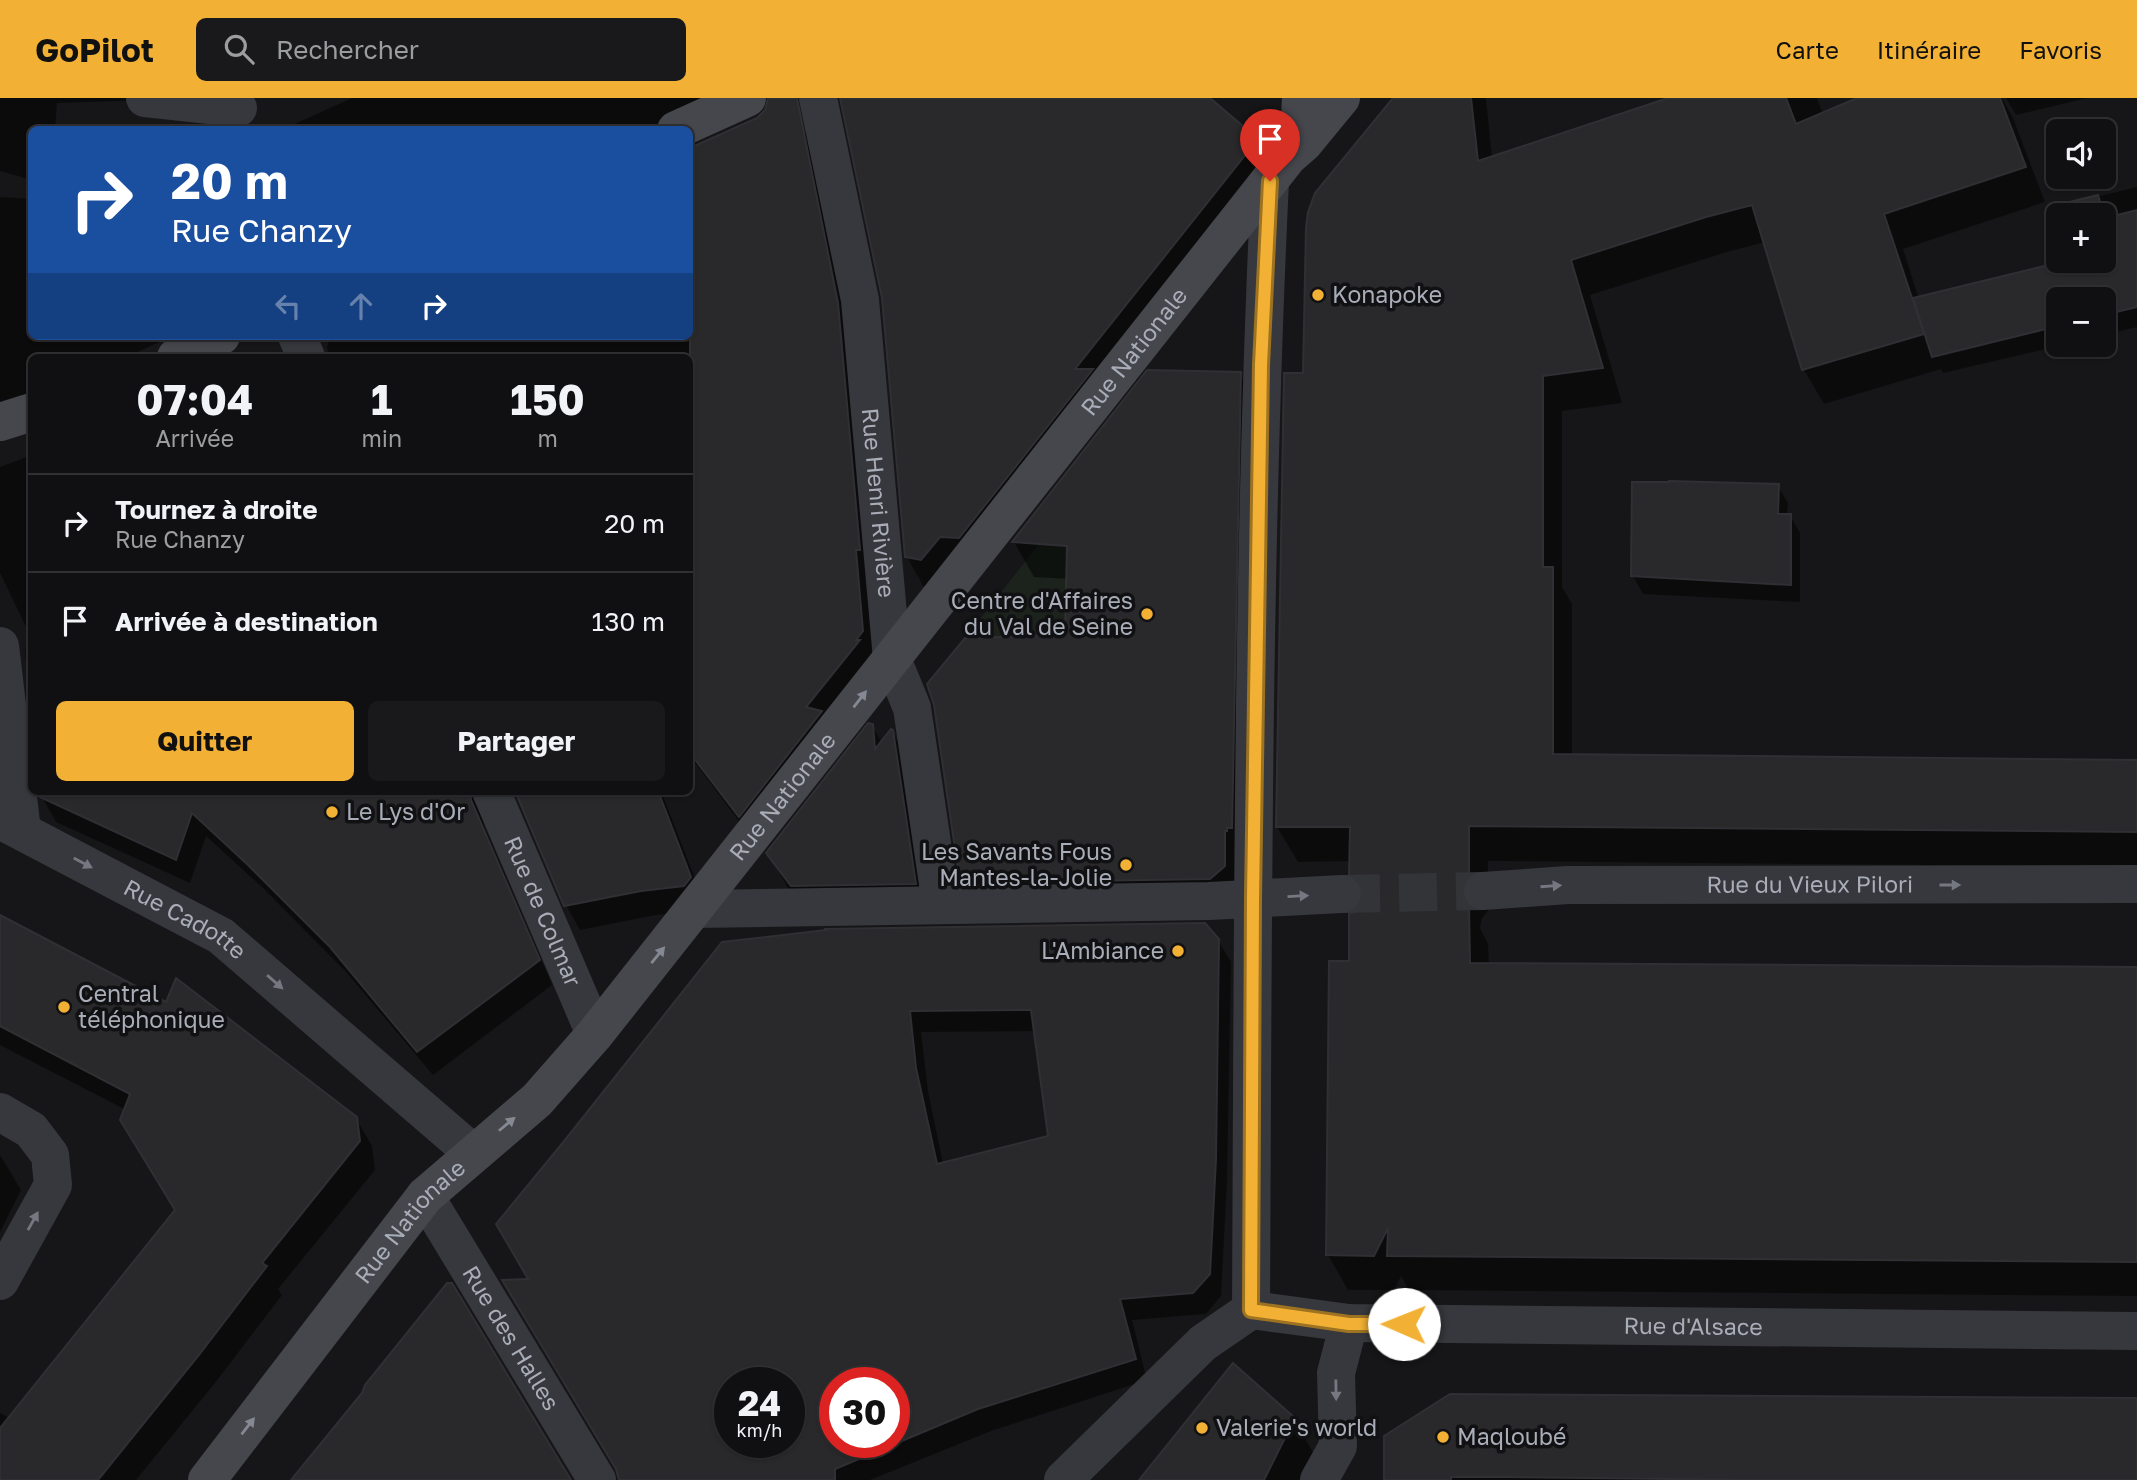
<!DOCTYPE html>
<html lang="fr">
<head>
<meta charset="utf-8">
<style>
	:root { --surface:#101012; --page:#19191b; --text:#f1f3f6; --muted:#9c9d9f; --line:#303032; --accent:#f2b134 }
	body { margin:0; font-family:"Golos Text",sans-serif; background:var(--page); color:var(--text); height:100vh; display:flex; flex-direction:column; font-size:26px; white-space:nowrap }
	* { box-sizing:border-box; margin:0 }
	p { font-size:23px; color:var(--muted) }
	.icon { flex:none; width:38px; height:38px; fill:none; stroke:currentColor; stroke-width:2; stroke-linecap:round; stroke-linejoin:round }
	.map { position:relative; flex:1; overflow:hidden }
	.drawer { position:absolute; left:28px; top:256px; width:665px; height:441px; display:flex; flex-direction:column; background:var(--surface); border-radius:10px; box-shadow:0 2px 5px #0004,0 0 0 2px var(--line) }
	.drawer>* { flex:none }
	.guide { position:absolute; left:28px; top:28px; width:665px; height:214px; border-radius:10px; box-shadow:0 2px 5px #0004,0 0 0 2px var(--line); background:#1a4fa0; color:#fff; overflow:hidden }
	.controls { position:absolute; left:2046px; top:21px; display:grid; gap:14px }
	.controls a { display:grid; place-items:center; width:70px; height:70px; border-radius:10px; background:var(--surface); box-shadow:0 2px 5px #0004,0 0 0 2px var(--line); font-size:35px }
	.speed { position:absolute; left:714px; top:1269px; display:flex; gap:14px; font-size:35px; font-weight:700; text-align:center }
	.speed>* { display:grid; place-content:center; width:91px; height:91px; border-radius:50%; background:var(--surface); box-shadow:0 2px 5px #0004,0 0 0 2px var(--line); line-height:1 }
	.speed small { font-size:18px; font-weight:400 }
	.speed .limit { border:10px solid #d22; background:#fff; color:#111 }
	.pin { position:absolute; display:grid; place-items:center; width:60px; height:60px; color:#fff; margin:-72px -30px; border-radius:50% 50% 50% 0; rotate:-45deg; box-shadow:0 0 7px #0007 }
	.pin .icon { rotate:45deg }
	.me { position:absolute; width:77px; margin:-38px; rotate:271deg; stroke-linejoin:round; filter:drop-shadow(0 0 5px #0008) }
	.turn { display:flex; align-items:center; gap:24px; height:147px; padding:0 28px; font-size:32px }
	.turn .icon { width:91px; height:91px; stroke-width:2.5 }
	.turn b { display:block; font-size:49px; line-height:60px }
	.lanes { display:flex; align-items:center; height:66px; padding:0 28px; background:#0003; justify-content:center; gap:35px; direction:ltr }
	.lanes .off { opacity:.35 }
	.eta { display:flex; justify-content:space-evenly; align-items:center; height:119px; text-align:center }
	.eta b { font-size:42px; font-weight:700; line-height:49px }
	.action { display:flex; gap:14px; margin-top:auto; padding:14px 28px }
	.action a { flex:1; height:80px; border-radius:10px; background:var(--accent); color:#111; font-size:28px; font-weight:700; line-height:80px; text-align:center }
	.action a+a { background:var(--page); color:var(--text) }
	ul { padding:0; list-style:none }
	li { display:flex; align-items:center; gap:21px; height:98px; padding:0 28px; border-top:2px solid var(--line) }
	li div { flex:1 }
	li b { display:block; font-size:26px }
	li em { font-style:normal }
	header { display:flex; align-items:center; gap:42px; box-sizing:border-box; height:98px; padding:0 35px; background:var(--accent); color:#111 }
	header strong { font-size:33px }
	nav { display:flex; gap:38px; margin-inline-start:auto; font-size:24px }
	.search { width:490px; height:63px; background:var(--page); display:flex; align-items:center; gap:18px; box-sizing:border-box; padding:0 24px; border-radius:10px; color:var(--muted); font-size:26px }
	.map>svg:first-child { display:block }
	.green { fill:#1c231d }
	.shadow { fill:#0007; fill-rule:evenodd }
	.building { fill:#29292c; stroke:#303034; stroke-width:2; fill-rule:evenodd }
	.lines { fill:none; stroke-linecap:round; stroke-linejoin:round }
	.street-tunnel { stroke:#333438; stroke-width:38; stroke-dasharray:38 19; stroke-linecap:butt }
	.street { stroke:#37383d; stroke-width:38 }
	.secondary { stroke:#45474d; stroke-width:38 }
	.oneway { fill:#858993 }
	.oneway2 { fill:#757881 }
	.route-casing { stroke:#9d7322; stroke-width:18 }
	.route { stroke:#f2b134; stroke-width:12 }
	.poi-dot { fill:#f2b134; stroke:#111113; stroke-width:2.5 }
	.labels { text-anchor:middle; stroke-width:7; stroke-linejoin:round; paint-order:stroke }
	.poi-label { font-size:23px; fill:#a8adb8; stroke:#111113; text-anchor:start }
	.street-label { font-size:23px; fill:#a8adb8; stroke:#111113 }
</style>
</head>
<body>
<header>
<strong>GoPilot</strong>
<div class="search"><svg class="icon" aria-label="search" viewBox="0 0 24 24"><circle cx="10" cy="10" r="6"/><path d="M15 15l6 6"/></svg>Rechercher</div>
<nav><a>Carte</a><a>Itinéraire</a><a>Favoris</a></nav>
</header>
<div class="map">
<svg width="2137" height="1382" viewBox="0 0 2137 1382">
	<rect width="100%" height="100%" fill="#161618"/>
	<!-- green -->
	<path class="green" d="M1039,446L1067,448L1065,537L965,540Z"/>
	<!-- shadow -->
	<g class="shadow">
		<path d="M0,0H215L57,5L55,32H32V82L0,73Z"/>
		<path d="M352,0H764L690,32H281Z"/>
		<path d="M859,0H1208L1257,43L1276,76L926,493L907,459L884,200Z"/>
		<path d="M1394,0H1486L1492,60L1671,0H1817L1823,17L1862,0H2002L2013,20L2045,104L1903,151L1919,201L2070,163H2104V117H2058V120L2055,109L2137,89V229L2104,237V201H2058V247H2063L1943,275L1941,271L1824,306L1804,272L1765,144L1727,154L1590,197L1622,305L1562,313V489L1572,506V658L2137,663V769L1488,763V813L1482,820L1480,830L1488,846L1489,867L2137,871V1198L1409,1192L1401,1178L1394,1192H1348L1328,1157L1350,865L1365,799L1351,775V763L1298,764L1277,729L1305,277Z"/>
		<path d="M2006,0H2087L2016,17Z"/>
		<path d="M753,23L799,24L813,48L851,231L876,558L753,742L690,658V527L706,526L702,424H690V259H329L327,249L331,238H690V52Z"/>
		<path d="M0,99L32,101V238H172L127,259H32V303L0,318Z"/>
		<path d="M1240,276L1260,311L1244,804L982,820L962,784L1067,539L1068,481L1034,479L1014,444Z"/>
		<path d="M32,357V613L25,555L28,533L0,475V369Z"/>
		<path d="M1778,388L1788,405L1787,418L1790,417L1800,435V504L1643,496L1633,478Z"/>
		<path d="M872,628L882,645L892,633L912,668L935,820L813,822L788,790L768,755Z"/>
		<path d="M41,693H661L704,804L698,812L656,817L580,832L566,807L519,699L509,695L482,715L484,728L552,887L433,977L346,874L264,791L206,738L190,785L56,724L42,699Z"/>
		<path d="M0,818L356,1020L372,1048L375,1072L278,1191L282,1197L215,1285L136,1382H0V1315L9,1320L177,1113L126,1012L0,947Z"/>
		<path d="M1218,842L1231,864L1227,1084L1221,1198L1206,1216L1132,1222L1147,1282L991,1333L870,1382H621L618,1372L531,1182L723,846ZM1036,933L1050,1040L943,1066L928,993L921,934ZM730,1284H789V1344H730ZM835,1284H894V1344H835Z"/>
		<path d="M0,1057L21,1092L0,1134Z"/>
		<path d="M2137,1302V1382H1386Z"/>
		<path d="M1294,1321L1315,1358L1304,1382H1141Z"/>
	</g>
	<!-- building -->
	<g class="building">
		<path d="M768,0H797L838,205L860,452H856L863,533L856,542H860L806,609L822,613L739,719L690,655V50L757,20L765,12Z"/>
		<path d="M840,0H1210L1258,41L1075,271H1093L959,440L940,439L921,462L905,459L882,200Z"/>
		<path d="M1393,0H1471L1478,63L1668,0H1786L1796,26L1857,0H2000L2026,69L1884,116L1924,236L1802,272L1752,107L1706,119L1571,162L1603,270L1543,278V469H1553V656L2137,662V734L1469,728V777L1463,784L1461,795L1465,805L1469,809L1470,865L2137,869V1164L1387,1158L1388,1130L1374,1158L1326,1157L1329,863H1349V816L1354,814L1361,806L1364,796L1360,784L1349,776L1350,729H1276L1284,275H1303L1306,129L1308,114L1315,95Z"/>
		<path d="M2098,97L2105,120L2137,112V209L2104,217V201H2058V228L1932,259L1913,200L2065,163H2104V117H2058V126L2053,108Z"/>
		<path d="M1147,272L1241,274L1232,730H1227V733H1225V768L1210,781L960,785L934,607L927,586L965,540L1065,537L1067,448L1012,444Z"/>
		<path d="M1669,383L1779,386L1778,416H1791V487L1631,478L1632,384H1669Z"/>
		<path d="M868,625L873,626L875,651L891,631L893,632L916,786L791,788L766,755Z"/>
		<path d="M39,693H470L471,702L540,862L417,954L330,849L248,767L192,715L176,762L40,699Z"/>
		<path d="M515,693H658L691,779L684,788L641,793L564,808Z"/>
		<path d="M0,817L166,904L176,880L357,1019L360,1043L262,1165L267,1168L199,1257L98,1382H0V1330L175,1112L120,1022L130,996L0,928Z"/>
		<path d="M1205,825L1219,841L1216,1061L1210,1176L1193,1195L1120,1201L1136,1261L978,1311L835,1371V1382H619L616,1371L502,1182L528,1181L496,1126L565,1042L722,844L826,832L824,831ZM1031,912L1048,1038L937,1066L916,970L910,913ZM730,1284H789V1344H730ZM835,1284H894V1344H835Z"/>
		<path d="M447,1185H452L571,1382H291L362,1295L365,1287Z"/>
		<path d="M1233,1265L1295,1320L1264,1382H1139Z"/>
		<path d="M1450,1296L2137,1300V1382H1751L1510,1379H1451V1382H1384V1338Z"/>
	</g>
	<g class="lines">
		<!-- street-tunnel -->
		<path class="street-tunnel" d="M1342,796L1483,793"/>
		<!-- street -->
		<g class="street">
			<path d="M145,0L238,10"/>
			<path id="s1" d="M818,0L860,202L892,561L912,610L941,806"/>
			<path d="M297,238L306,259"/>
			<path d="M0,548L22,733"/>
			<path id="s2" d="M491,693L595,936"/>
			<path id="s3" d="M0,722L221,838L473,1055"/>
			<path id="s4" d="M1483,793L1568,787L2137,786"/>
			<path d="M695,811L1209,803L1342,796"/>
			<path d="M0,1014L31,1032L50,1057L53,1087L0,1183"/>
			<path id="s5" d="M425,1098L597,1382"/>
			<path d="M1251,1212C1253,836 1252,459 1270,83"/>
			<path id="s6" d="M1251,1212L1349,1225L2137,1233"/>
			<path d="M1063,1382L1203,1245L1251,1212"/>
			<path d="M1319,1382L1338,1348L1336,1275L1349,1225"/>
		</g>
		<!-- secondary -->
		<g class="secondary">
			<path d="M676,32L747,0"/>
			<path d="M1289,57L1300,20L1301,0"/>
			<path d="M176,259L221,238"/>
			<path d="M0,324L32,314"/>
			<path id="s7" d="M207,1382L425,1098L537,1002L595,936L1288,59L1304,45L1341,0"/>
		</g>
	</g>
	<!-- one-way arrows -->
	<defs><path id="oneway-solid" d="M-6-.8H1V-3.2L6.5 0L1 3.2V.8H-6Z" transform="scale(1.75)"/></defs>
	<g class="oneway">
		<use href="#oneway-solid" transform="translate(860 601) rotate(-52)"/>
		<use href="#oneway-solid" transform="translate(658 857) rotate(-51)"/>
		<use href="#oneway-solid" transform="translate(507 1026) rotate(-40)"/>
		<use href="#oneway-solid" transform="translate(248 1328) rotate(-52)"/>
	</g>
	<g class="oneway2">
		<use href="#oneway-solid" transform="translate(83 765) rotate(28)"/>
		<use href="#oneway-solid" transform="translate(1950 787)"/>
		<use href="#oneway-solid" transform="translate(1551 788) rotate(-4)"/>
		<use href="#oneway-solid" transform="translate(1298 798) rotate(-3)"/>
		<use href="#oneway-solid" transform="translate(275 884) rotate(41)"/>
		<use href="#oneway-solid" transform="translate(33 1123) rotate(-61)"/>
		<use href="#oneway-solid" transform="translate(1336 1292) rotate(89)"/>
	</g>
	<g class="lines">
		<defs>
			<path id="route" d="M1270,83L1261,267L1253,800L1251,1212L1349,1226H1404"/>
		</defs>
		<!-- route casing -->
		<use href="#route" class="route-casing"/>
		<!-- route -->
		<use href="#route" class="route"/>
	</g>
	<!-- markers -->
	<g class="poi-dot">
		<circle cx="1318" cy="197" r="7"/>
		<circle cx="1147" cy="516" r="7"/>
		<circle cx="332" cy="714" r="7"/>
		<circle cx="1126" cy="767" r="7"/>
		<circle cx="1178" cy="853" r="7"/>
		<circle cx="64" cy="909" r="7"/>
		<circle cx="1202" cy="1330" r="7"/>
		<circle cx="1443" cy="1339" r="7"/>
	</g>
	<g class="labels">
		<!-- poi labels -->
		<g class="poi-label">
			<text x="1332" y="205">Konapoke</text>
			<text x="1133" y="511" text-anchor="end">Centre d'Affaires<tspan x="1133" dy="26">du Val de Seine</tspan></text>
			<text x="346" y="722">Le Lys d'Or</text>
			<text x="1112" y="762" text-anchor="end">Les Savants Fous<tspan x="1112" dy="26">Mantes-la-Jolie</tspan></text>
			<text x="1164" y="861" text-anchor="end">L'Ambiance</text>
			<text x="78" y="904">Central<tspan x="78" dy="26">téléphonique</tspan></text>
			<text x="1216" y="1338">Valerie's world</text>
			<text x="1457" y="1347">Maqloubé</text>
		</g>
		<!-- street labels -->
		<g class="street-label">
			<text dy="8" stroke="none"><textPath href="#s7" startOffset="1463">Rue Nationale</textPath></text>
			<text dy="8" stroke="none"><textPath href="#s1" startOffset="410">Rue Henri Rivière</textPath></text>
			<text dy="8" stroke="none"><textPath href="#s7" startOffset="896">Rue Nationale</textPath></text>
			<text dy="8" stroke="none"><textPath href="#s4" startOffset="327">Rue du Vieux Pilori</textPath></text>
			<text dy="8" stroke="none"><textPath href="#s2" startOffset="131">Rue de Colmar</textPath></text>
			<text dy="8" stroke="none"><textPath href="#s3" startOffset="210">Rue Cadotte</textPath></text>
			<text dy="8" stroke="none"><textPath href="#s7" startOffset="329">Rue Nationale</textPath></text>
			<text dy="8" stroke="none"><textPath href="#s6" startOffset="443">Rue d'Alsace</textPath></text>
			<text dy="8" stroke="none"><textPath href="#s5" startOffset="166">Rue des Halles</textPath></text>
		</g>
	</g>
</svg>
<div class="controls">
<a><svg class="icon" aria-label="sound" viewBox="0 0 24 24"><path d="M4 9h4l5-4v14l-5-4H4zM17 9q2 3 0 6"/></svg></a>
<a>+</a>
<a>−</a>
</div>
<div class="speed"><div>24<small>km/h</small></div><div class="limit">30</div></div>
<div class="pin" style="left:1270px;top:83px;background:#d93025"><svg class="icon" aria-label="arrive" viewBox="0 0 24 24"><path d="M6 21V4h12l-3 4 3 4H6"/></svg></div>
<svg class="me" style="left:1404px;top:1226px" viewBox="-20 -20 40 40"><circle r="19" fill="#fff"/><path d="M0-13L10 11 0 6-10 11z" fill="#f2b134"/></svg>
<div class="guide">
<div class="turn"><svg class="icon" aria-label="right" viewBox="0 0 24 24"><path d="M7 20v-9h11M14 6l5 5-5 5"/></svg><div><b>20 m</b>Rue Chanzy</div></div>
<div class="lanes"><svg class="icon off" aria-label="left" viewBox="0 0 24 24"><path d="M17 20v-9H6M10 6l-5 5 5 5"/></svg><svg class="icon off" aria-label="ahead" viewBox="0 0 24 24"><path d="M12 20V5M6 11l6-6 6 6"/></svg><svg class="icon" aria-label="right" viewBox="0 0 24 24"><path d="M7 20v-9h11M14 6l5 5-5 5"/></svg></div>
</div>
<section class="drawer">
<div class="eta">
<div><b>07:04</b><p>Arrivée</p></div>
<div><b>1</b><p>min</p></div>
<div><b>150</b><p>m</p></div>
</div>
<ul>
<li><svg class="icon" aria-label="right" viewBox="0 0 24 24"><path d="M7 20v-9h11M14 6l5 5-5 5"/></svg><div><b>Tournez à droite</b><p>Rue Chanzy</p></div><em>20 m</em></li>
<li><svg class="icon" aria-label="arrive" viewBox="0 0 24 24"><path d="M6 21V4h12l-3 4 3 4H6"/></svg><div><b>Arrivée à destination</b></div><em>130 m</em></li>
</ul>
<div class="action"><a>Quitter</a><a>Partager</a></div>
</section>
</div>
</body>
</html>
